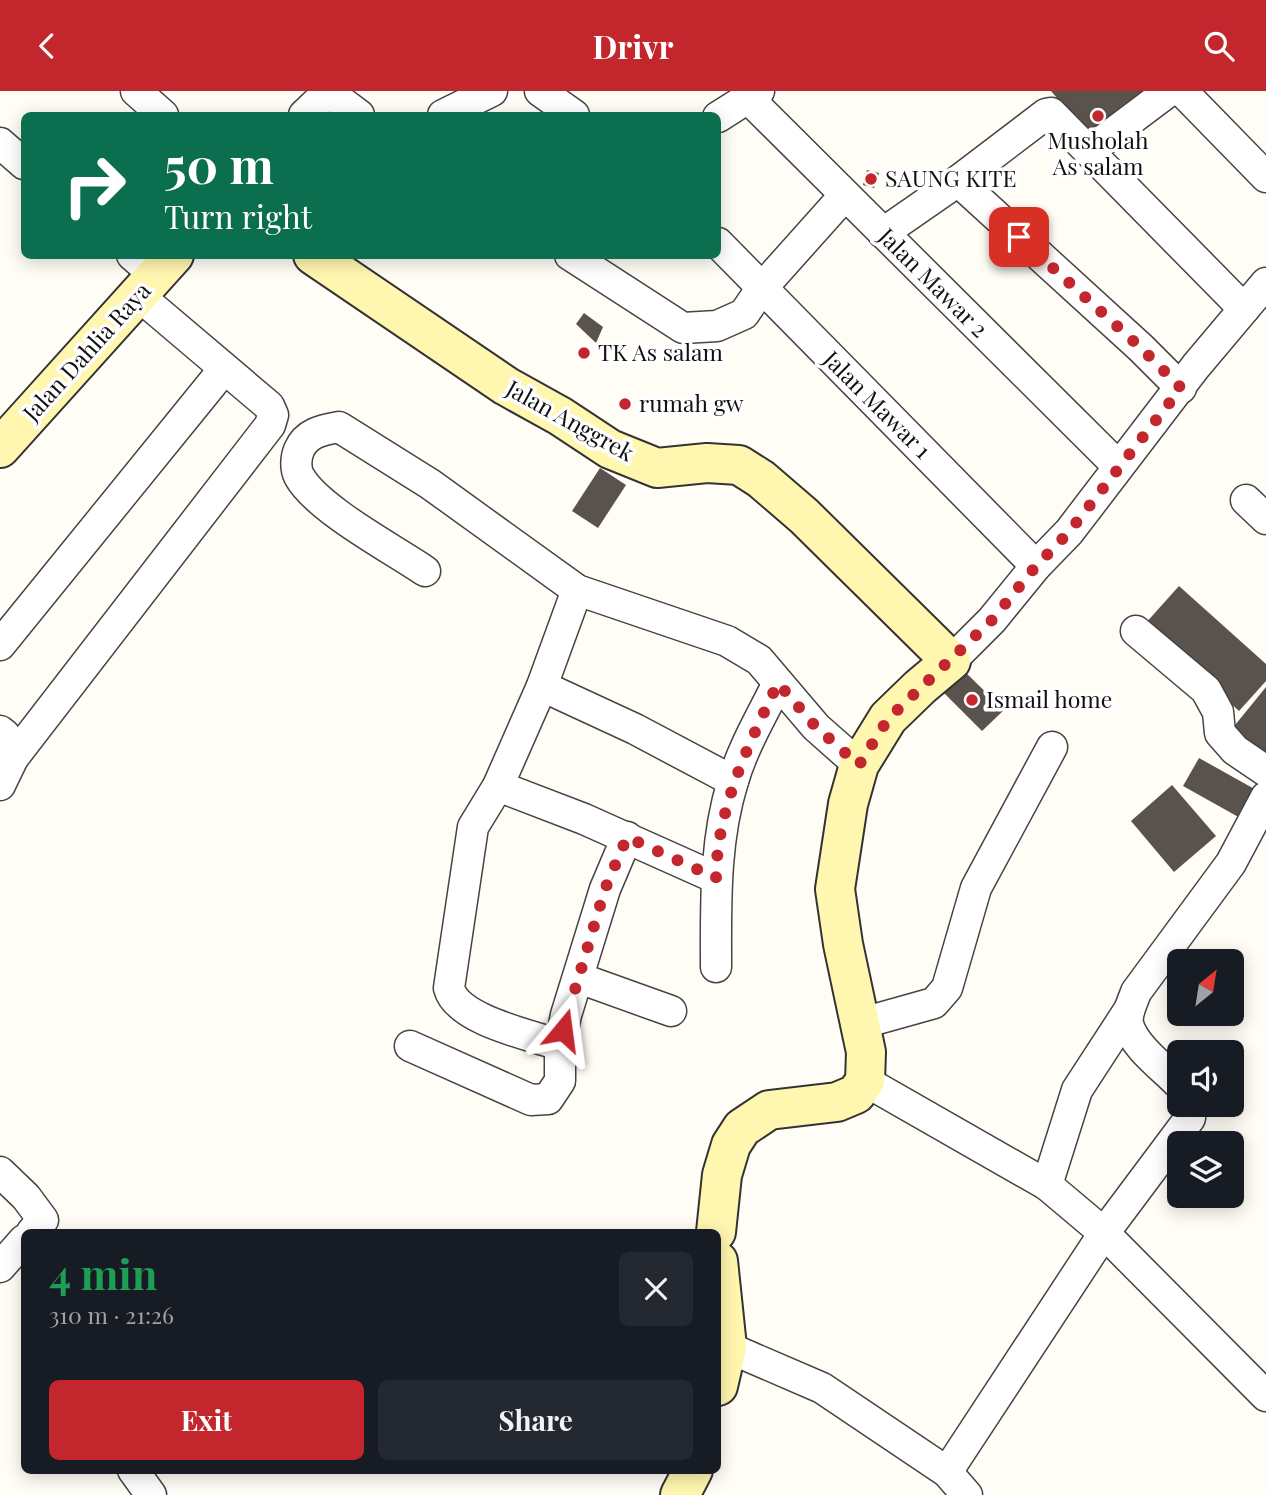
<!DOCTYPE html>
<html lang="en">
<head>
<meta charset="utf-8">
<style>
	:root { --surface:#171b24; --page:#242831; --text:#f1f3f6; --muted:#9ea1a6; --accent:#c4262e }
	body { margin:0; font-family:"Playfair Display",serif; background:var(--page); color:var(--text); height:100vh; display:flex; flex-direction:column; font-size:26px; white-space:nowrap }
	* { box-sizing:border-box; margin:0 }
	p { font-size:23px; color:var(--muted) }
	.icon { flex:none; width:38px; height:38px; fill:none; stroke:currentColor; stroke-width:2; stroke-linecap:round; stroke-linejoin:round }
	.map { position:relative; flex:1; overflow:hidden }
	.details { position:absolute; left:21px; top:1138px; width:700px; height:245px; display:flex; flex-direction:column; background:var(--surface); border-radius:10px; box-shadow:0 4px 18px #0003 }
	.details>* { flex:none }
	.banner { position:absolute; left:21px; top:21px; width:700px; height:147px; border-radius:10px; box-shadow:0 4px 18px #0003; background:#0b6e4f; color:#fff; overflow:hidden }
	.needle { width:46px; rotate:30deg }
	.fabs { position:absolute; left:1167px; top:858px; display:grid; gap:14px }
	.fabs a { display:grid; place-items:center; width:77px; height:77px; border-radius:10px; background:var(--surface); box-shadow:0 4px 18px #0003; font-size:35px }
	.pin { position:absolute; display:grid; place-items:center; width:60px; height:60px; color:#fff; margin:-30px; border-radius:14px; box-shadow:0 4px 10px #0006 }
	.me { position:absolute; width:77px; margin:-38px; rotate:16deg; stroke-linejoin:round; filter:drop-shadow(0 0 5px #0008) }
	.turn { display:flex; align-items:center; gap:24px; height:147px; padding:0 28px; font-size:32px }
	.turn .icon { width:91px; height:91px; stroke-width:2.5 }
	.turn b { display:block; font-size:49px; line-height:60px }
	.round { display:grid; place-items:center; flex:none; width:74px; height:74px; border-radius:10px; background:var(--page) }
	.head { display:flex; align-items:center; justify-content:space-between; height:119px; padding:0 28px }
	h1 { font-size:42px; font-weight:700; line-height:52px; color:#1e9e55 }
	.cta { display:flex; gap:14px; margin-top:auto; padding:14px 28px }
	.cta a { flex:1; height:80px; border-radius:10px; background:var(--accent); color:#fff; font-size:28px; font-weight:700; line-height:80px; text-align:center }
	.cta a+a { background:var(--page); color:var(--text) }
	header { display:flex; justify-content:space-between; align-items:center; height:91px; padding:0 28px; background:var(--accent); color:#fff; font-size:32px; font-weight:700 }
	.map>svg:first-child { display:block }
	.building { fill:#5a524d }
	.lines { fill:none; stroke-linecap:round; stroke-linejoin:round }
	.street-casing { stroke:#444; stroke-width:33 }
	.secondary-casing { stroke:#333; stroke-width:42 }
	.street { stroke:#fff; stroke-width:30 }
	.secondary { stroke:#fff6b0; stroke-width:38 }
	.route { stroke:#c4262e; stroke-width:12; stroke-dasharray:0 21.6 }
	.poi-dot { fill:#c4262e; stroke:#fff; stroke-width:2.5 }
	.labels { text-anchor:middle; stroke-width:7; stroke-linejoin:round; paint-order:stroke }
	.poi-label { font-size:23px; fill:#111; stroke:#fff; text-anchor:start }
	.street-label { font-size:23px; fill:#111; stroke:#fff }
</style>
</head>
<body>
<header><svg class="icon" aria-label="back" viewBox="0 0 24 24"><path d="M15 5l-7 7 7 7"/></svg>Drivr<svg class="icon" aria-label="search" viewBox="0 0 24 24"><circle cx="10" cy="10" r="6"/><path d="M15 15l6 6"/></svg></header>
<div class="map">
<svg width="1266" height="1404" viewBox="0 0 1266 1404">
	<rect width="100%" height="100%" fill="#fffdf5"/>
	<!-- building -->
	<g class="building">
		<path d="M1051,0H1158L1093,49Z"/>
		<path d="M867,79L879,82L874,97L863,94Z"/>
		<path d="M584,222L603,236L596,252L576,233Z"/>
		<path d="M600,377L626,394L598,437L572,420Z"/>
		<path d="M1179,495L1266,573V590L1239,620L1144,534Z"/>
		<path d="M962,578L1004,619L982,640L941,599Z"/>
		<path d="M1266,596V666L1231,639Z"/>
		<path d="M1199,667L1258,700L1242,728L1183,695Z"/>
		<path d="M1172,694L1216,745L1174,781L1131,730Z"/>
	</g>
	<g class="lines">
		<defs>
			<g id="street">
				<path d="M136,0L163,24"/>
				<path d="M327,0L359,24"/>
				<path d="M540,0L574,24"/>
				<path d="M1182,0L1266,86"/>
				<path d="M749,8L1118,375"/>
				<path d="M304,24L328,1"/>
				<path d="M443,24L492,0"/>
				<path d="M718,26L759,0"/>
				<path d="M0,52L24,73"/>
				<path d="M1089,60L1169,0"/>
				<path d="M958,90L1141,257L1181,297"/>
				<path d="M883,142L958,90L1046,23L1051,22L1244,218"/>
				<path d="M718,152L1036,475"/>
				<path d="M132,164L156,185"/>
				<path d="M570,164L683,237L717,235L744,223L761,198L845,104"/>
				<path d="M1246,409L1266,428"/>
				<path d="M425,480C393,458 317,418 299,385C295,377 296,366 299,359C306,342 322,339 339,336L430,393L577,499L727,550L759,569L816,636L859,674"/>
				<path d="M1136,540L1206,599L1218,621L1220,642L1235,659L1266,680"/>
				<path d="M0,554L224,278"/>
				<path d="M951,570L992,529L1036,475L1069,441L1196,275L1266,192"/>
				<path d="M542,595L635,638L733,690"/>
				<path d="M0,640L5,644L13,667L0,694"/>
				<path d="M13,667L270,334L273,324L269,315L138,204"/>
				<path d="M498,695L584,728L716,787"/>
				<path d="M716,876C716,814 714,751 733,690C743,656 762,624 778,592"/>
				<path d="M579,887L671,920"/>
				<path d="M859,933L934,912L947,897L976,797L1052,656"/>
				<path d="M560,954C530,944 457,929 449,897L473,736L498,695L542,595L577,499"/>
				<path d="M410,955L531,1009L548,1008L560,990V954L566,924L605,798L627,746"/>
				<path d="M865,990L1047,1094L1104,1142L1266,1305"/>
				<path d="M1180,994C1164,977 1134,956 1128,933C1126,923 1133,910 1136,901L1231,772L1266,706"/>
				<path d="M0,1081L26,1106L43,1129L32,1141"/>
				<path d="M1047,1094L1077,999L1129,919"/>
				<path d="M0,1176L24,1149"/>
				<path d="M727,1256L822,1297L947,1381L967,1404"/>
				<path d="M133,1379L151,1404"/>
				<path d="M947,1381L1104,1142L1190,1027L1191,1013"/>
			</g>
			<g id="secondary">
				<path d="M313,164L506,295L560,325L610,358L657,377L707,372L739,374L761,388L804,425L951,570L920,596L888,627L859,674L848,713L835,798L843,853L866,961L865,990L856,1003L837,1011L769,1019L742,1037L731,1054L722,1084L716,1141"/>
				<path d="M0,357L174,164"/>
				<path d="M718,1170L727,1256L718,1295"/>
				<path d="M680,1404L693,1379"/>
			</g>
		</defs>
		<!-- street casing -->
		<use href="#street" class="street-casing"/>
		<!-- secondary casing -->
		<use href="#secondary" class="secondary-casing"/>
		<!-- street -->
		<use href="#street" class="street"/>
		<!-- secondary -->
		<use href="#secondary" class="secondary"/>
	</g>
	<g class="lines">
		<!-- route -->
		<path class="route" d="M563,939L605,798L627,746L716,787C717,717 748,655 778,592L816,636L859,674L888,628L992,529L1036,475L1069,441L1181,297L1141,257L1019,146"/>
	</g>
	<!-- markers -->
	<g class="poi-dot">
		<circle cx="1098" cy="25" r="7"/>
		<circle cx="871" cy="88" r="7"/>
		<circle cx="584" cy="262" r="7"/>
		<circle cx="625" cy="313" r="7"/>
		<circle cx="972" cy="609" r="7"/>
	</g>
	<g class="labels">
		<!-- poi labels -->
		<g class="poi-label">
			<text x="1098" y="58" text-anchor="middle">Musholah<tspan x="1098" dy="26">As salam</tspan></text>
			<text x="885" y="96">SAUNG KITE</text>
			<text x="598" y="270">TK As salam</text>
			<text x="639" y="321">rumah gw</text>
			<text x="986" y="617">Ismail home</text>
		</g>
		<!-- street labels -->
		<g class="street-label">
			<text transform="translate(933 192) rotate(45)" y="8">Jalan Mawar 2</text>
			<text transform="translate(87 261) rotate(-48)" y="8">Jalan Dahlia Raya</text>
			<text transform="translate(877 314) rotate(45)" y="8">Jalan Mawar 1</text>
			<text transform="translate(570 330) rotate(29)" y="8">Jalan Anggrek</text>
		</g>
	</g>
</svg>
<div class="fabs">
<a><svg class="needle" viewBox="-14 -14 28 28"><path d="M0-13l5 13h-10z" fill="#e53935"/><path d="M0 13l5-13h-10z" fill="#9ea1a6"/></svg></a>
<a><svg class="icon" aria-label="sound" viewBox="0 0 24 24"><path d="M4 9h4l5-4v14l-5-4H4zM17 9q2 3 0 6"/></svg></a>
<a><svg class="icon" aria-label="layers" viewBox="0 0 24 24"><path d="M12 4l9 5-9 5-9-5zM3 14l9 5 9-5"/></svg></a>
</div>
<div class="pin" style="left:1019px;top:146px;background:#d93025"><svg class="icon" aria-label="arrive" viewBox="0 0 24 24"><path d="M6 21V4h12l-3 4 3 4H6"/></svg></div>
<svg class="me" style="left:563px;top:939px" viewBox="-20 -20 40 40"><path d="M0-17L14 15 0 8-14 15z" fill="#c4262e" stroke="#fff" stroke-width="4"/></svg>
<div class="banner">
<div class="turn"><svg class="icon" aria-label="right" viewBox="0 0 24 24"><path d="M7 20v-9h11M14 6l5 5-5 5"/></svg><div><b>50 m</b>Turn right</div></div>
</div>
<section class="details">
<div class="head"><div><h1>4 min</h1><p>310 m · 21:26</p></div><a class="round"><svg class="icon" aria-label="close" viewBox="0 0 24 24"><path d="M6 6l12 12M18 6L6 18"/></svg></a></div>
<div class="cta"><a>Exit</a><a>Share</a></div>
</section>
</div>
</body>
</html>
